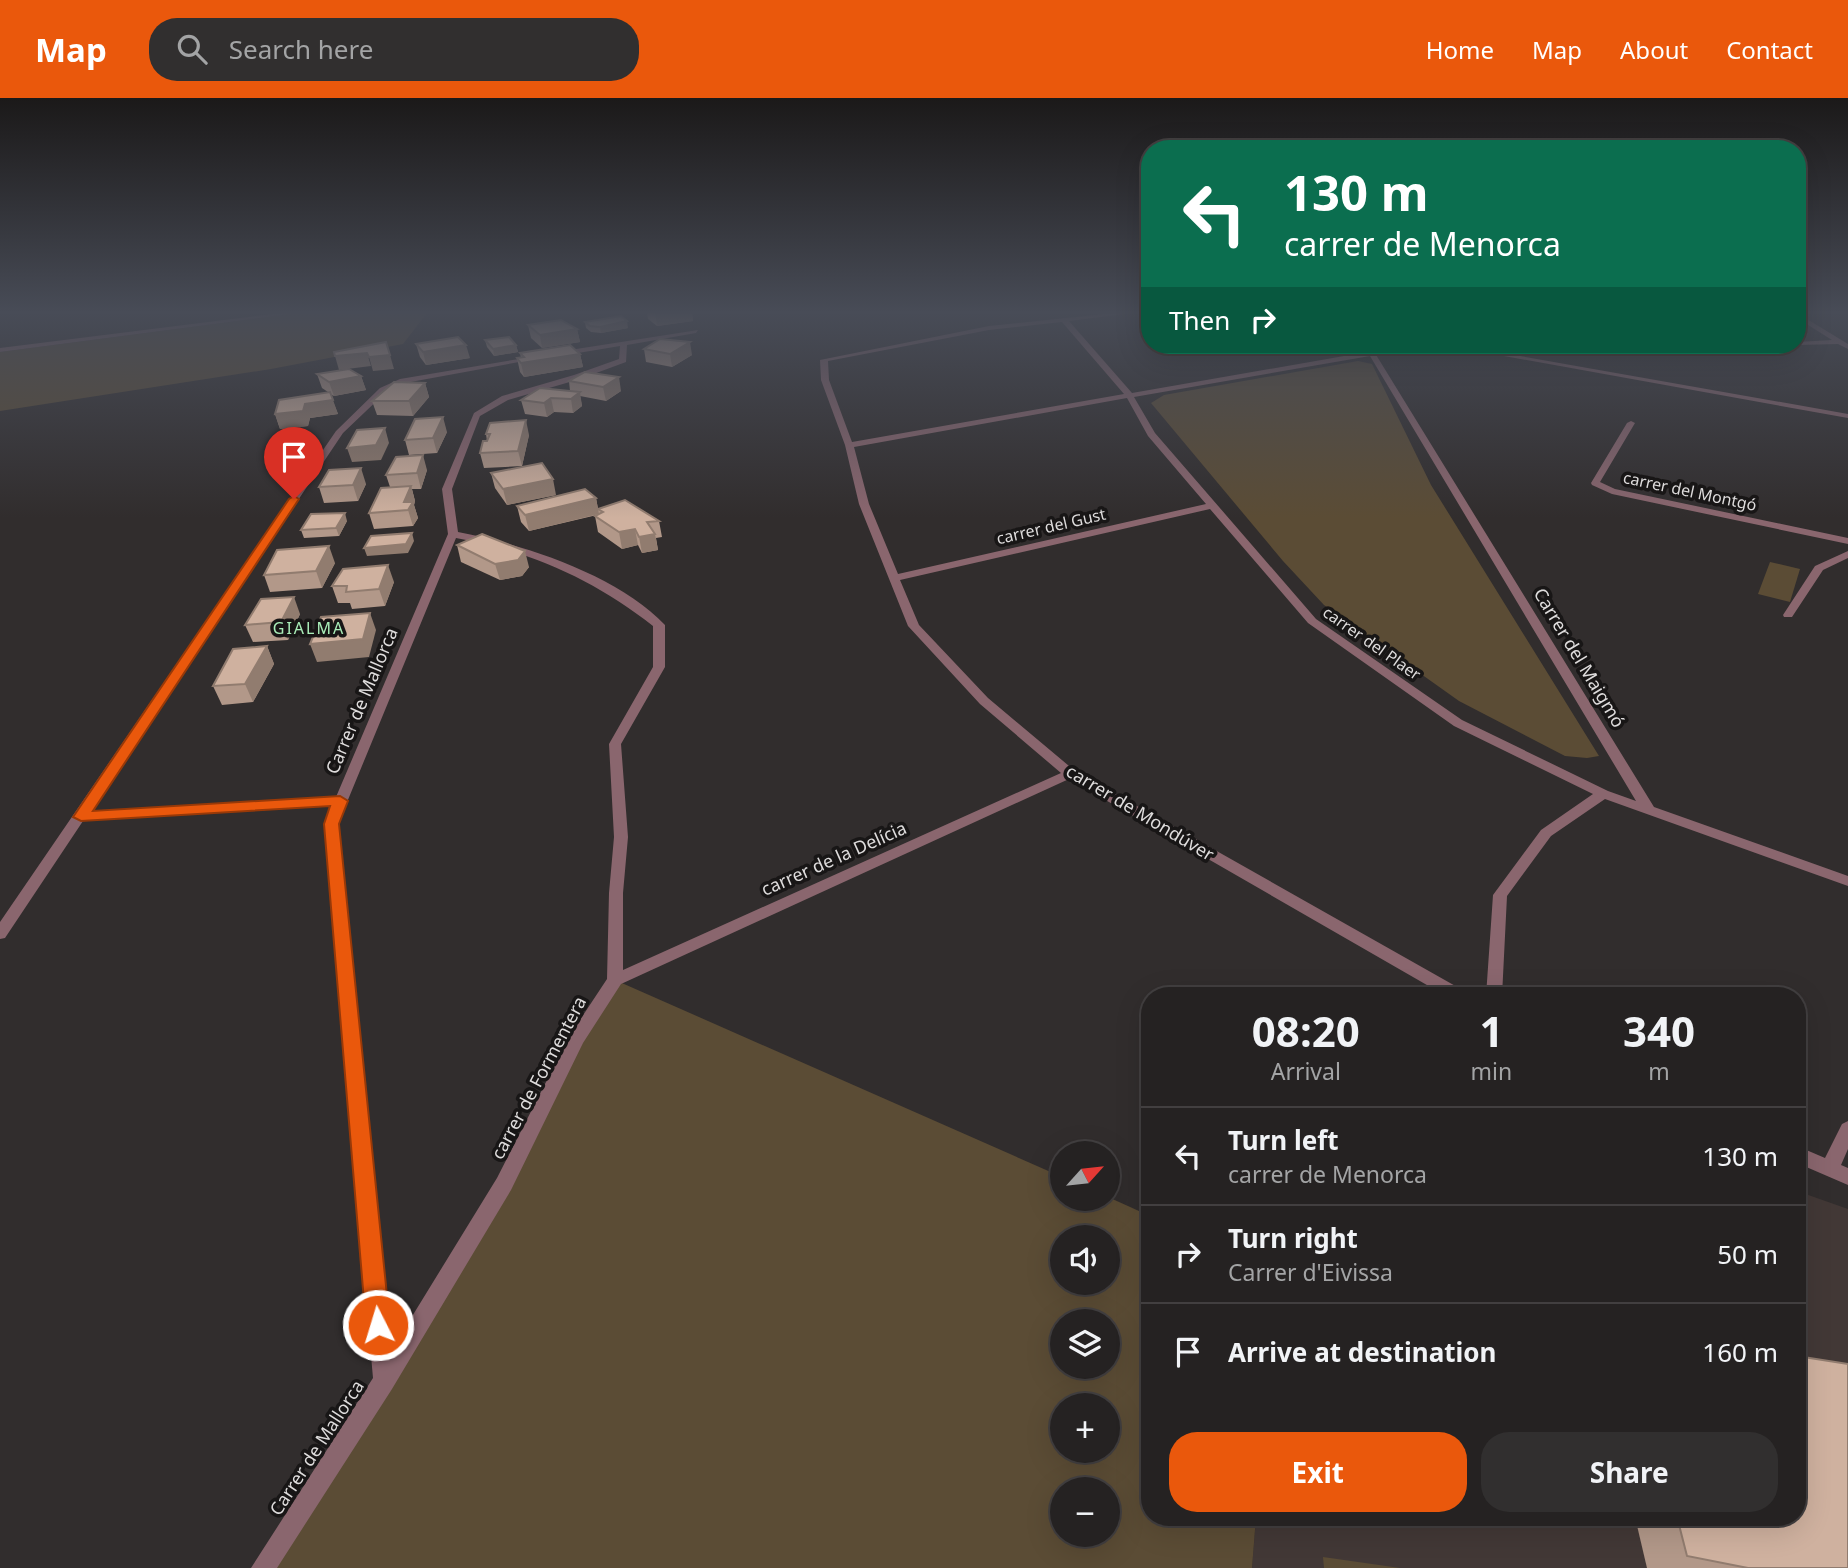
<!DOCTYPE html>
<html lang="en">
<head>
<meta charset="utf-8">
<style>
	:root { --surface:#252222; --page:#312f2f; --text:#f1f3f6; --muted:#a3a4a5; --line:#423f40; --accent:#ea580c }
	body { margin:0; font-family:"Noto Sans",sans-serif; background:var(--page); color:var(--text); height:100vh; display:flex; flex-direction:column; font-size:26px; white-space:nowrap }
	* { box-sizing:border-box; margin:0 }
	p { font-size:23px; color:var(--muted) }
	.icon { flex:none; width:38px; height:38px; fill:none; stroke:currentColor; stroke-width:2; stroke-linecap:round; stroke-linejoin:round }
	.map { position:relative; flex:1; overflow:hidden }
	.details { position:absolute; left:1141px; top:889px; width:665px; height:539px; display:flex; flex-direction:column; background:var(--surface); border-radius:28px; box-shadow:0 7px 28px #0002,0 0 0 2px var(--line) }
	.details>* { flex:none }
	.banner { position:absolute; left:1141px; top:42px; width:665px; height:214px; border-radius:28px; box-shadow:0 7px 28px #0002,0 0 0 2px var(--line); background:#0b6e4f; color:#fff; overflow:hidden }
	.needle { width:46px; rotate:63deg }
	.controls { position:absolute; left:1050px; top:1043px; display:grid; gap:14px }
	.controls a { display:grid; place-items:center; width:70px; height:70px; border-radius:50%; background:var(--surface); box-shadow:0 7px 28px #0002,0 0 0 2px var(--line); font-size:35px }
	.pin { position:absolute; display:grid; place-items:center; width:60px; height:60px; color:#fff; margin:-72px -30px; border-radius:50% 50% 50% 0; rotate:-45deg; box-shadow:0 0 7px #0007 }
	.pin .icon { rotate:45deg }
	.me { position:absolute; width:77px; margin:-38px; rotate:355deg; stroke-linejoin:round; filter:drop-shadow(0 0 5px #0008) }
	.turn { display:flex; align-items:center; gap:24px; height:147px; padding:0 28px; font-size:32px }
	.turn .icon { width:91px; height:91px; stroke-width:2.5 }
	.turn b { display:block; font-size:49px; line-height:60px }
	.then { display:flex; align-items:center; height:66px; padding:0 28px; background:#0003; gap:14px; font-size:26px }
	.eta { display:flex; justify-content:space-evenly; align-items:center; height:119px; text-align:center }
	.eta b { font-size:42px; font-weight:700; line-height:49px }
	.button { display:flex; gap:14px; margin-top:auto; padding:14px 28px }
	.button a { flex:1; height:80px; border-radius:28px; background:var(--accent); color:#fff; font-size:28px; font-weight:700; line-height:80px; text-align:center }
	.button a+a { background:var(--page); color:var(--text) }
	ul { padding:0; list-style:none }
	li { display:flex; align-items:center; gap:21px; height:98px; padding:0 28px; border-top:2px solid var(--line) }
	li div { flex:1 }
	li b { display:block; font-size:26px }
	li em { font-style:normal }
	header { display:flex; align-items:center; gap:42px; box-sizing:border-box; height:98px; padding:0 35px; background:var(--accent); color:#fff }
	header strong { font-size:33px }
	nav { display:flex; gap:38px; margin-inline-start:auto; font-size:24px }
	.search { width:490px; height:63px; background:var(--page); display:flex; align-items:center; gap:18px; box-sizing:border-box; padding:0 24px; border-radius:28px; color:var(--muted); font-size:26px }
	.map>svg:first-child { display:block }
	.built { fill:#423836 }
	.green { fill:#5b4c35; fill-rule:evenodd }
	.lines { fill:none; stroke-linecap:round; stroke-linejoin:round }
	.minor { fill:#8a666e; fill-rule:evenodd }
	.wall { fill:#b29889 }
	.shaded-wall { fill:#917c6f }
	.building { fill:#cfb19f; stroke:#917c6f; stroke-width:2 }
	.route { fill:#ea580c; stroke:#983908; stroke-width:2 }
	.labels { text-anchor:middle; stroke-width:7; stroke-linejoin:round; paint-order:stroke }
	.far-street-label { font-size:16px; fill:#dedcdc; stroke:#181616 }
	.far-neighbourhood-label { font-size:16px; letter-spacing:2px; fill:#aaeeb9; stroke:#181616 }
	.street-label { font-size:18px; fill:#dedcdc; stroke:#181616 }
</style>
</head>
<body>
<header>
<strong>Map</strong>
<div class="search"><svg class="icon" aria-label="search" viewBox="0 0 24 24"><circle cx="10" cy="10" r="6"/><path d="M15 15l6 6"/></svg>Search here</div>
<nav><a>Home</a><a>Map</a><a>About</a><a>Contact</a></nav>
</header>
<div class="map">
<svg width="1848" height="1470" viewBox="0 0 1848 1470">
	<rect width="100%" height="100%" fill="#312d2d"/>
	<!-- built -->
	<path class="built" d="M1797,1093L1848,1111V1470H1252L1256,1419H1797Z"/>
	<!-- green -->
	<g class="green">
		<path d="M297,215H427L403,246L271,271L0,313V254Z"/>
		<path d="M1358,263L1372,266L1431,387L1599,658L1587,660L1565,658L1459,603L1324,507L1283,463L1151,305L1164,297Z"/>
		<path d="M1770,464L1800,471L1790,504L1758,496Z"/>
		<path d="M615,882L1062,1079V1101L1108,1099L1150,1118V1419H1256L1252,1470H263L384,1283ZM1062,1139H1108V1185H1062ZM1062,1223H1108V1269H1062ZM1062,1307H1108V1353H1062ZM1062,1391H1108V1437H1062Z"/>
		<path d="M1323,1459L1400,1470H1324Z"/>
	</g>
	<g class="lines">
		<!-- minor -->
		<g class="minor">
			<path d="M281,215H297L0,254V250Z"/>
			<path d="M1114,215H1132L1069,223L1132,295L1367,254L1363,247H1370L1654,709L1848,778V788L1605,701L1551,738L1507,798L1502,898H1486L1493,797L1541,732L1593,696L1454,628L1308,525L1210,411L900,482L919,527L988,600L1075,673L1466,894L1468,898H1446L1069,681L621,886L583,945L511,1092L392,1291L277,1470H251L373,1280L324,726L332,708L83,723L5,840L0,841V824L336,333L380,290L400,281L537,258L541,260L405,285L386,294L343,335L89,714L336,699L448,436L442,391L474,315L502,298L574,277L619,261L620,248L560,258L557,254L698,232L696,235L627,247L626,264L580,281L508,302L480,318L452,391L458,434C523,446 618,477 665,527V569L621,646L628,739L623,795V872L1061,675L980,606L908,528L859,406L845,347L821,282L820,262L989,228ZM1062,224L1124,296L852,344L829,282L828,263L989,232ZM1370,258L1636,703L1608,693L1462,622L1316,521L1155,335L1134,299ZM1127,300L1148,338L1206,406L898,476L869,406L854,349ZM456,440C530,453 595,482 653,528V569L609,646L614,739L609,795L607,881L570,937L497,1080L392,1251L338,726Z"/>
			<path d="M1797,215L1848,246V251L1838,246L1757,248L1756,247H1797V244L1832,242L1797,220Z"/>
			<path d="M1443,247H1458L1848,316V320Z"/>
			<path d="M1631,323L1635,325L1600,384L1615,391L1848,440V446L1612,396L1592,387L1591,385L1627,325Z"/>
			<path d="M1848,453V460L1823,472L1792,519H1784L1783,517L1815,468Z"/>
			<path d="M1848,1023V1051L1841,1067L1848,1070V1087L1797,1065V1048L1825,1060L1842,1026Z"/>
		</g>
	</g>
	<!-- wall -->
	<g class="wall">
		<path d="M647,215H692L693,223L657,228L648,221Z"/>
		<path d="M585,224L628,230L601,235L591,234L586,230Z"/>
		<path d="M528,227L577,231L580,244L542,250L531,240Z"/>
		<path d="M485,242L516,247L518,254L494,258L487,249Z"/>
		<path d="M416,246L470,260L426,267L420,259Z"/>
		<path d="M644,251L692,257L672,269L646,264Z"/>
		<path d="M520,255L580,256L583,269L524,279L520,274L517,260H521Z"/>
		<path d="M585,274L621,293L606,303L580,298L582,308L573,315L554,314L547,319L525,316L521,302L570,293L569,283Z"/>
		<path d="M317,276L361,278L366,292L334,298L330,296L338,316L310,320L308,328L280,331L275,316L328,294L322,290Z"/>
		<path d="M425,285L429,299L413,318L377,317L372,303Z"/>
		<path d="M447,334L437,355L409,357L405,342Z"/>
		<path d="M486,336L529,337L522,368L484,370L480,355L487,343Z"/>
		<path d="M427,372L421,391H412L415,403L414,407L418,420L413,428L374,431L369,415L390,389L386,377Z"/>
		<path d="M491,375L556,397L507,407L495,390Z"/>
		<path d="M366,386L358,403L324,405L319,389Z"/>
		<path d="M596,400L598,411L659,423L662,439L656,440L658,452L642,455L638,447L622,451L598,434L595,418L597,417L529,433L521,424L517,408Z"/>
		<path d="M347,423L339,438L304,440L301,432Z"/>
		<path d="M457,447L529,469L522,478L500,482L461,464Z"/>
		<path d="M335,465L322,490L270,494L264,477Z"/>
		<path d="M394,484L385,508L352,511L350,505H338L332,488Z"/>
		<path d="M300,516L288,542L253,544L245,527Z"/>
		<path d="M267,548L274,566L253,604L222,607L213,588Z"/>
		<path d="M1635,1419H1797L1848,1470H1647Z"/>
	</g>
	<!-- shaded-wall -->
	<g class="shaded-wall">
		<path d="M655,215H692L693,223L657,228Z"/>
		<path d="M627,223L628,230L601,235L600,229Z"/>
		<path d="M577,231L580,244L542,250L540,237Z"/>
		<path d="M690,244L692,257L672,269L670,256Z"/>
		<path d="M466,247L470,260L426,267L423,254Z"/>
		<path d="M516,247L518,254L494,258L493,251Z"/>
		<path d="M367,255L371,268L339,272L335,258Z"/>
		<path d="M580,256L583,269L524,279L521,265Z"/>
		<path d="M390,257L394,271L373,273L369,259Z"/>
		<path d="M361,278L366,292L334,298L329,284Z"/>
		<path d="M619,279L621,293L606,303L603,289Z"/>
		<path d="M425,285L429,299L413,318L409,303Z"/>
		<path d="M580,294L582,308L573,315L571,301Z"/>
		<path d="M551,300L554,314L547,319L544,305Z"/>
		<path d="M333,302L338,316L310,320L308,328L280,331L275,316L305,306Z"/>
		<path d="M443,319L447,334L437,355L433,340Z"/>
		<path d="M526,322L529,337L522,368L518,353Z"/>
		<path d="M385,330L389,345L381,362L352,364L347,350Z"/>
		<path d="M423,357L427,372L421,391L417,375Z"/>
		<path d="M361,370L366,386L358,403L353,387Z"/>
		<path d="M553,381L556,397L507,407L503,391Z"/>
		<path d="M411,388L415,403L414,407L418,420L413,428L408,412L404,404Z"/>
		<path d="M596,400L599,416L529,433L525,417Z"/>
		<path d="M345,415L347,423L339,438L336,430Z"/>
		<path d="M635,431L638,447L622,451L619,434Z"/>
		<path d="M412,435L414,443L408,455L367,458L364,450Z"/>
		<path d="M655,436L658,452L642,455L639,439Z"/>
		<path d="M329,448L335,465L322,490L316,473Z"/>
		<path d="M525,453L529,469L522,478L500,482L495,466Z"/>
		<path d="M388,467L394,484L385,508L379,491Z"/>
		<path d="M294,499L300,516L288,542L281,524Z"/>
		<path d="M370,515L376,532L369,559L317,564L310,546Z"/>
		<path d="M267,548L274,566L253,604L245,586Z"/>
	</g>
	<!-- building -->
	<g class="building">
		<path d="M621,218L627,223L600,229L590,228L585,224Z"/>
		<path d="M561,222L577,231L540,237L528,227Z"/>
		<path d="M458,239L466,247L423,254L416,246Z"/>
		<path d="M509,239L516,247L493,251L485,242Z"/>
		<path d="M660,241L690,244L670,256L644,251Z"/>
		<path d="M386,244L390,257L369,259L367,255L335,258L334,254Z"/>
		<path d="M570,247L580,256L521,265L517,260L524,259L520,255Z"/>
		<path d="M349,271L361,278L329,284L317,276Z"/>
		<path d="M585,274L619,279L603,289L569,283Z"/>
		<path d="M394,284L425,285L409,303H372Z"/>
		<path d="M540,290L580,294L571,301L551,300L544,305L521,302Z"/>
		<path d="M330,294L333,302L305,306L303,313L275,316L279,302Z"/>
		<path d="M443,319L433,340L405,342L415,321Z"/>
		<path d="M526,322L518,353L480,355L483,343H487L490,336H486L490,325Z"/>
		<path d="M385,330L376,347L347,350L357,332Z"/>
		<path d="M423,357L417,375L386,377L396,359Z"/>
		<path d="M542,365L553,381L503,391L491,375Z"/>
		<path d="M361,370L353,387L319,389L329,372Z"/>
		<path d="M411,388L404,404H413L408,412L369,415L381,390Z"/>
		<path d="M585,391L596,400L525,417L517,408Z"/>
		<path d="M625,402L659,423L647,424L655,436L639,439L635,431L619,434L595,418L603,414L598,411Z"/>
		<path d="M345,415L336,430L301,432L311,416Z"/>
		<path d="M412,435L406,446L364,450L371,438Z"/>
		<path d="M482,436L525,453L518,462L495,466L457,447Z"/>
		<path d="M329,448L316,473L264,477L277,452Z"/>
		<path d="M388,467L379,491L346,494L347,488H332L343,471Z"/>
		<path d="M294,499L281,524L245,527L261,501Z"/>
		<path d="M370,515L363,541L310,546L321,519Z"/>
		<path d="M267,548L245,586L213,588L233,551Z"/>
		<path d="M1797,1258L1848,1266V1470H1748L1687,1458L1677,1419H1797Z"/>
	</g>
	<!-- sky -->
	<linearGradient id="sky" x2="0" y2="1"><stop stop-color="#1b1919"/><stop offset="0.51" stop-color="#484c57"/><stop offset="1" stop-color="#484c57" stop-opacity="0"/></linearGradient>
	<rect width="1848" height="420" fill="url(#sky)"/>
	<!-- route -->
	<path class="route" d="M294,398L299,401L93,713L340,698L348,703L339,726L390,1227L387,1235L378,1239L370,1235L366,1227L324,726L330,708L81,723L73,719L289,401Z"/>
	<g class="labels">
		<!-- far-street labels -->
		<g class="far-street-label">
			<text transform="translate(1690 393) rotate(12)" y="6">carrer del Montgó</text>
			<text transform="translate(1051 428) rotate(-13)" y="6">carrer del Gust</text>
			<text transform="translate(1372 545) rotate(35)" y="6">carrer del Plaer</text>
		</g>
		<!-- far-neighbourhood labels -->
		<g class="far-neighbourhood-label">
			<text x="309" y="536">GIALMA</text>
		</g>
		<!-- street labels -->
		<g class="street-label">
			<text transform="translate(1579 560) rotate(59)" y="6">Carrer del Maigmó</text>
			<text transform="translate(362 603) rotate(-67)" y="6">Carrer de Mallorca</text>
			<text transform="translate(1140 715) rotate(31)" y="6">carrer de Mondúver</text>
			<text transform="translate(834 761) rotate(-24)" y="6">carrer de la Delícia</text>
			<text transform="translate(539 980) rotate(-62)" y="6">carrer de Formentera</text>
			<text transform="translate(317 1350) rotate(-57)" y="6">Carrer de Mallorca</text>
		</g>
	</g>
</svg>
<div class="controls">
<a><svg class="needle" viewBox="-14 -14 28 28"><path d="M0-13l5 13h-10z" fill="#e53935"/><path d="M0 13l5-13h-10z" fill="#a3a4a5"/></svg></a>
<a><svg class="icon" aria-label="sound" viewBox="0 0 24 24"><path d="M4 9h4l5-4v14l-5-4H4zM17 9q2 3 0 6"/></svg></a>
<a><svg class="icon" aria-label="layers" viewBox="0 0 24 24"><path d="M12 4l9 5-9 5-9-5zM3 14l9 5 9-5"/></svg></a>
<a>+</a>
<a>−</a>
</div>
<div class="pin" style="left:294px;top:401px;background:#d93025"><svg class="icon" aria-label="arrive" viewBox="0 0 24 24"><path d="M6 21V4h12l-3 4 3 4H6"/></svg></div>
<svg class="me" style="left:378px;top:1227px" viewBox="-20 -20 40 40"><circle r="17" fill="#ea580c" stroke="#fff" stroke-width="3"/><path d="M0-11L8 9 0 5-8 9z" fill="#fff"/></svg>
<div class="banner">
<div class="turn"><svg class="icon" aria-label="left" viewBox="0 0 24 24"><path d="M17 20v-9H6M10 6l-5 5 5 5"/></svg><div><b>130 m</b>carrer de Menorca</div></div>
<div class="then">Then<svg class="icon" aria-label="right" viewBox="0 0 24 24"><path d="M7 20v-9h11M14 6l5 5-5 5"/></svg></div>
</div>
<section class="details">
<div class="eta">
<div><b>08:20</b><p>Arrival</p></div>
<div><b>1</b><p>min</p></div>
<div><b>340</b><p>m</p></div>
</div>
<ul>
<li><svg class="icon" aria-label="left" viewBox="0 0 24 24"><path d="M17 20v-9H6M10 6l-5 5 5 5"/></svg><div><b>Turn left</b><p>carrer de Menorca</p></div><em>130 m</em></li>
<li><svg class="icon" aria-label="right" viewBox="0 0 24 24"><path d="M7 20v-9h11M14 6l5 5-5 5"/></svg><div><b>Turn right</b><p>Carrer d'Eivissa</p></div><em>50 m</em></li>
<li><svg class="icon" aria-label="arrive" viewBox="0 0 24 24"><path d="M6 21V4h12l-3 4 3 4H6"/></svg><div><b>Arrive at destination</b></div><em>160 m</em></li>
</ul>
<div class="button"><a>Exit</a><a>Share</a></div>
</section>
</div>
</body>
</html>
